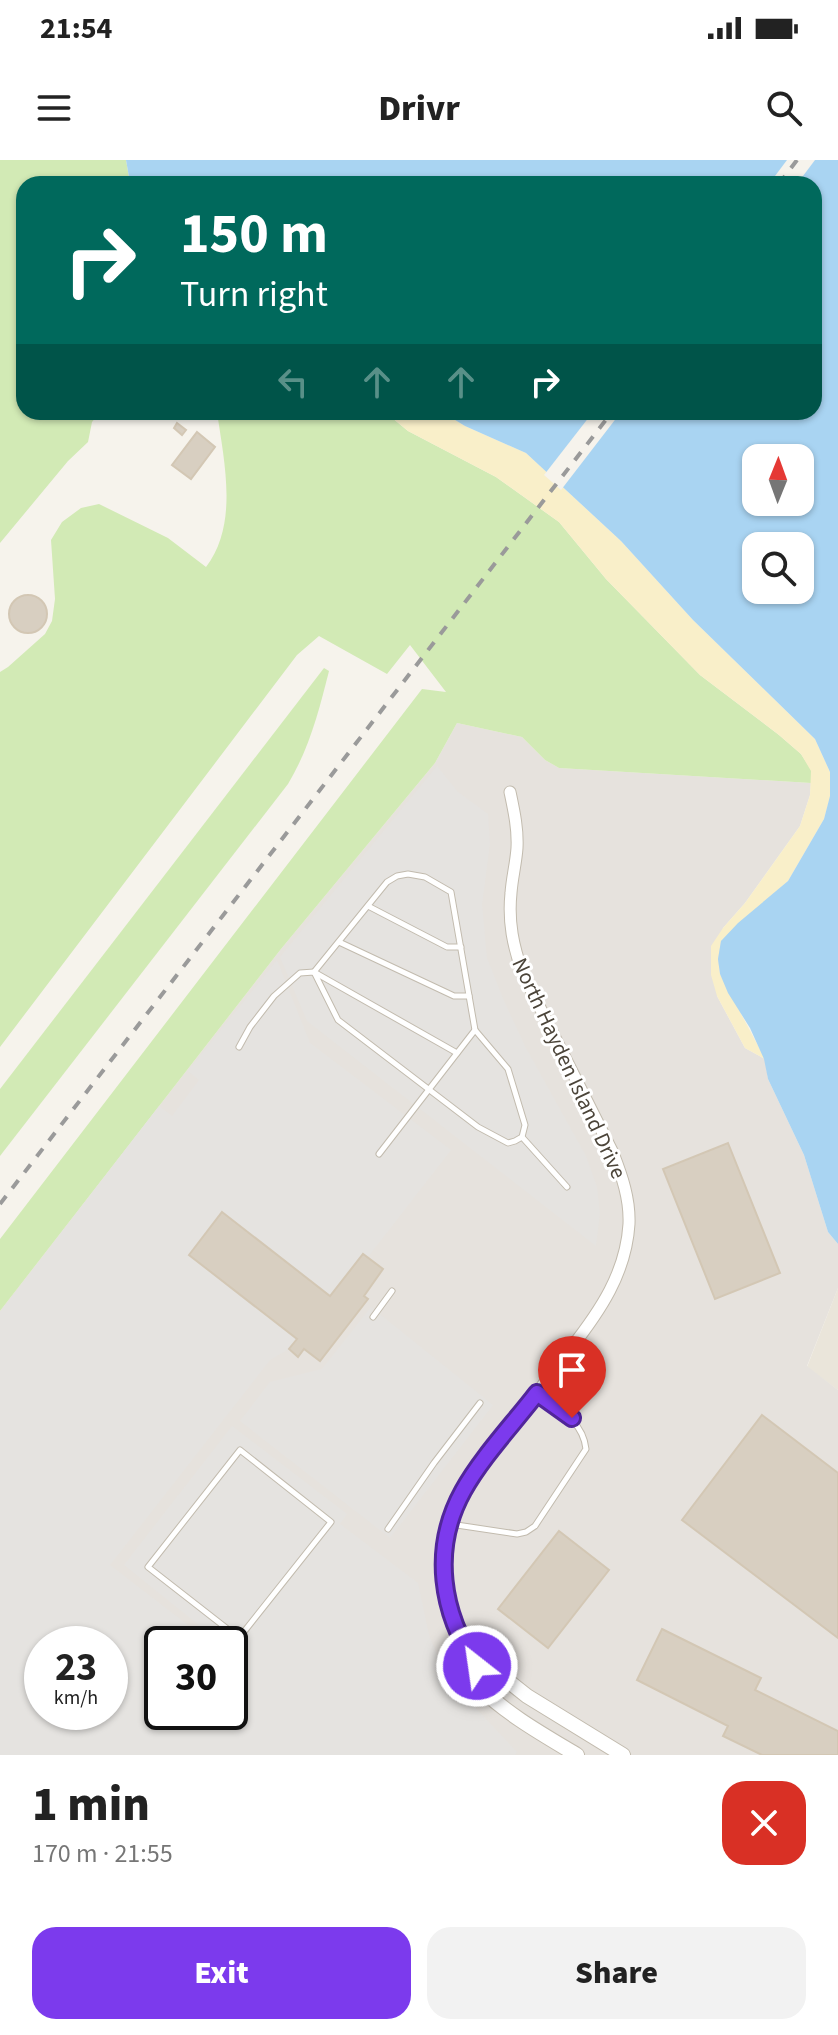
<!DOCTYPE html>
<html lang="en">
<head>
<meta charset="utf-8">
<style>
	:root { --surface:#fff; --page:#f2f2f2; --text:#222; --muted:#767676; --accent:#7c3aed }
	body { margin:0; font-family:"Source Sans 3",sans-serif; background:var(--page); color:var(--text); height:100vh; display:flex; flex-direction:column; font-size:30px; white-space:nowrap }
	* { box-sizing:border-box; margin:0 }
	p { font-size:26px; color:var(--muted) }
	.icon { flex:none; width:44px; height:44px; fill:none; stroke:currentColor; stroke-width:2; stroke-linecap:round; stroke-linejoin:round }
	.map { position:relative; height:1595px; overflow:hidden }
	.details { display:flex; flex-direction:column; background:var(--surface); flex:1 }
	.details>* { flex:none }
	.guide { position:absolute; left:16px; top:16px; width:806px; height:244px; border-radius:24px; box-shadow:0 2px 6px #0004; background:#00695c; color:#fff; overflow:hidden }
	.needle { width:52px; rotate:1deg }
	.tools { position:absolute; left:742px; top:284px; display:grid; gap:16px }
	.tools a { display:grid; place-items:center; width:72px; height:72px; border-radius:16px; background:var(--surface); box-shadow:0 2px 6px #0004; font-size:40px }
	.speed { position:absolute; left:24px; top:1466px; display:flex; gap:16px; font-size:40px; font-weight:700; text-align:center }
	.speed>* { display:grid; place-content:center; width:104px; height:104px; border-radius:50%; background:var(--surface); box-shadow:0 2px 6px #0004; line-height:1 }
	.speed small { font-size:20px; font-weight:400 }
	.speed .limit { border:4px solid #111; border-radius:12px; background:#fff; color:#111 }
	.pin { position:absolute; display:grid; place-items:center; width:68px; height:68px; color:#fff; margin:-82px -34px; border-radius:50% 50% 50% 0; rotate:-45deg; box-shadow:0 0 8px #0007 }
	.pin .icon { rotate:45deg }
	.me { position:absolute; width:88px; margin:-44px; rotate:330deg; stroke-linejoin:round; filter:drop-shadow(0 0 6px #0008) }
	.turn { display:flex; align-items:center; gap:28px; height:168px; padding:0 32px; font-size:36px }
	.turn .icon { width:104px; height:104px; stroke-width:2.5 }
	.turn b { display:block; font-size:56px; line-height:68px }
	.lanes { display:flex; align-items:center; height:76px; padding:0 32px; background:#0003; justify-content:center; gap:40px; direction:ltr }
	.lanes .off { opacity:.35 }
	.round { display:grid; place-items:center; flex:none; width:84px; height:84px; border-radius:24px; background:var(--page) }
	.head { display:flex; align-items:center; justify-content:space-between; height:136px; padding:0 32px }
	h1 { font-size:48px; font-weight:800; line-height:60px }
	.primary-button { display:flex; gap:16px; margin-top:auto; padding:16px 32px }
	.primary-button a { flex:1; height:92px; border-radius:24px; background:var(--accent); color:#fff; font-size:32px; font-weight:800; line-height:92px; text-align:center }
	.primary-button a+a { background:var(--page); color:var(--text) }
	.status { display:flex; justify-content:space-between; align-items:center; height:56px; padding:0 40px; background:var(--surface); direction:ltr }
	.status svg { height:22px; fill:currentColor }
	header { display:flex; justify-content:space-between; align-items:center; height:104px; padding:0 32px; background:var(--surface); font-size:36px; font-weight:800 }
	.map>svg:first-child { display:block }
	.residential { fill:#eae5da }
	.industrial { fill:#e6e2dd; fill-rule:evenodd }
	.green { fill:#d2eab5 }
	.sand { fill:#f9efc9 }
	.parking { fill:#e5e3e0; fill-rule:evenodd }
	.water { fill:#a9d4f2; fill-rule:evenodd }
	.pier { fill:#f6f3ec }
	.building { fill:#d8cfc1; stroke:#d3c7b4; stroke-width:2 }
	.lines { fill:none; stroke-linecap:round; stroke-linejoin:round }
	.service-casing { stroke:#c2bbae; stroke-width:7 }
	.minor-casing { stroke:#c2bbae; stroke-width:13 }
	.tertiary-casing { stroke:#c2bbae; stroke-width:16 }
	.service { stroke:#fff; stroke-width:5 }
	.minor { stroke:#fff; stroke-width:11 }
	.tertiary { stroke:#fff; stroke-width:14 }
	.rail { stroke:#9a9a9a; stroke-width:4; stroke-dasharray:10 10; stroke-linecap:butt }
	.route-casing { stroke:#51269a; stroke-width:20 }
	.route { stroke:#7c3aed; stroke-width:14 }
	.labels { text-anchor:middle; stroke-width:6; stroke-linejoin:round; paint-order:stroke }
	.street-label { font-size:22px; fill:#4b4439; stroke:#fff }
</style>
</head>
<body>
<div class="status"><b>21:54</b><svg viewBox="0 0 49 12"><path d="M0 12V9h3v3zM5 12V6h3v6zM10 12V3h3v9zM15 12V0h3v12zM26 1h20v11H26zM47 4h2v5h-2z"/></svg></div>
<header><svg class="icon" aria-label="menu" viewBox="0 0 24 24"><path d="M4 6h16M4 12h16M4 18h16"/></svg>Drivr<svg class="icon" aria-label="search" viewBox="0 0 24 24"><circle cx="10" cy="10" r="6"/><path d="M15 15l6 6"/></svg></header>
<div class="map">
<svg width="838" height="1595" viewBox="0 0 838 1595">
	<rect width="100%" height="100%" fill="#f6f3ec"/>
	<!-- residential -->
	<path class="residential" d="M838,1128V1230L807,1207Z"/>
	<!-- industrial -->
	<path class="industrial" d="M457,563L522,577L545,600L559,608L811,623L810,635L800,666L745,743L723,768L717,836L745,888L765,899L768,919L804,995L828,1072L838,1084V1128L807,1206L838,1230V1595H0V1151L281,789L435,603ZM42,1484H110V1552H42ZM162,1484H230V1552H162Z"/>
	<!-- green -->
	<g class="green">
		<path d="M0,0H126L129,17L135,24H24V252H100L92,262L88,282L68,301L0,383Z"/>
		<path d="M217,252H385L408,271L496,317L559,362L606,419L700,515L779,575L801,594L812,611L811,623L559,608L545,600L522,577L457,563L435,603L281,789L0,1151V1079L422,529L446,532L410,485L387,514L319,476L297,495L0,887V512L8,507L45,474L52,461L55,439L51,380L62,362L81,348L99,344L168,378L206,407C239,364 224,301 217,252Z"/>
		<path d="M324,508L329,511C319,551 309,589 288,624L0,996V929Z"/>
	</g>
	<!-- sand -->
	<path class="sand" d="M385,252H442L465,266L526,293L621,381L693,460L815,579L830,612V637L824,659L788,721L721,781L718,799L720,814L765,899L745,888L717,836L711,815V786L723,768L745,743L800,666L810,635L811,611L801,594L779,575L700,515L606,419L559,362L496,317L408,271Z"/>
	<!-- parking -->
	<g class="parking">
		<path d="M437,606L458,632L488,654L490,683L482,745L487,798L504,841L526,888L586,996L597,1027L600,1054L596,1086L307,861L280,797Z"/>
		<path d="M277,800L310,883L451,990L368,1097L363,1094L330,1136L221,1053L189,1095L297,1179L289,1189L270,1200L110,1405L211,1483L215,1478L124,1405L232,1266L347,1354L340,1364L418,1423L429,1475L441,1504L457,1528L517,1592L515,1595H0V1152L159,946L172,956L199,920L188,911ZM42,1484H110V1552H42ZM162,1484H230V1552H162Z"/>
		<path d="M371,1147L493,1245L390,1378L240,1261L270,1222L322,1209Z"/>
	</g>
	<!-- water -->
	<path class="water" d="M126,0H838V1084L828,1072L804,995L768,919L764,899L750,868L728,833L720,814L718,799L721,781L738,763L788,721L824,659L830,636V612L815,579L693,460L621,381L526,293L465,266L442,252H814V24H135L129,17ZM756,298H800V342H756ZM756,386H800V430H756Z"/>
	<!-- pier -->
	<g class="pier">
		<path d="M787,0H815L797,24H769Z"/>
		<path d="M593,252H621L561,330L544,315Z"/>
	</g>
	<!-- building -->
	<g class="building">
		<path d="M177,263L186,270L182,275L174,268Z"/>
		<path d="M197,272L215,287L191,319L172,305Z"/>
		<circle cx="28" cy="454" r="19"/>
		<path d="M728,983L780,1113L715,1139L663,1009Z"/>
		<path d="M222,1052L330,1136L363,1094L383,1109L364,1136L368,1139L320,1201L304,1189L298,1197L289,1189L297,1179L189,1095Z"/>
		<path d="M762,1255L838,1313V1478L682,1360Z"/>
		<path d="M559,1371L609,1410L548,1488L498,1449Z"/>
		<path d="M662,1469L761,1518L755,1530L838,1571V1595H762L723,1576L728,1566L637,1520Z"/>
	</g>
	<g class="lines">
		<defs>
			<g id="service">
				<path d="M408,714L425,717L451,732L475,870L508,909L525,965L522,977L515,981L508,983L478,967L338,860L314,812L387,722L397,716Z"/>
				<path d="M368,746L447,787H461"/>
				<path d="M339,782L454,836H469"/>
				<path d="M239,887L250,867L274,836L300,813L314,812L457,893"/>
				<path d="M522,977L567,1027"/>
				<path d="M379,994L475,870"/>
				<path d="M373,1157L392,1131"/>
				<path d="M240,1290L331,1362L239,1478L148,1407Z"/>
				<path d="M450,1364L517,1374L526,1372L535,1366L586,1289C583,1261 558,1248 537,1233"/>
				<path d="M388,1369L434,1303L480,1243"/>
				<path d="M227,1484L235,1475"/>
			</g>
			<path id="minor" d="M477,1506C441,1454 431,1392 461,1334C473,1311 492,1291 508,1271C529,1243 550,1216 571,1188C600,1151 626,1113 629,1064C630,1039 622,1016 613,993L523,814C513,786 508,762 511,733C512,718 516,703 517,688C518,669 514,651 510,632"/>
			<path id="tertiary" d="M577,1595C542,1574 508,1555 479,1527L477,1506L498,1513L527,1536L623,1595"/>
		</defs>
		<!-- service casing -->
		<use href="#service" class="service-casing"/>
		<!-- minor casing -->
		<use href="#minor" class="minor-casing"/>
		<!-- tertiary casing -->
		<use href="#tertiary" class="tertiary-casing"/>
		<!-- service -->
		<use href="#service" class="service"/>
		<!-- minor -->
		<use href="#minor" class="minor"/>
		<!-- tertiary -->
		<use href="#tertiary" class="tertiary"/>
		<!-- rail -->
		<g class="rail">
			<path d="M779,24L797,0"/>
			<path d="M0,1044L612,252"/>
		</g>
	</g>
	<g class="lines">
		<defs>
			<path id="route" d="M477,1506C441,1453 431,1389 463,1331C481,1298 514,1263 537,1233L572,1258"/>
		</defs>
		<!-- route casing -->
		<use href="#route" class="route-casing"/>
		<!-- route -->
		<use href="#route" class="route"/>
	</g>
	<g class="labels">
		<!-- street labels -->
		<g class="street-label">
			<text transform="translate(570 908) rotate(65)" y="8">North Hayden Island Drive</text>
		</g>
	</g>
</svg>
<div class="tools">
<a><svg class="needle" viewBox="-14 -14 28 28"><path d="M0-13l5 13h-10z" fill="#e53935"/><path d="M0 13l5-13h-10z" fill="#767676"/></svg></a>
<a><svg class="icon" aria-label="search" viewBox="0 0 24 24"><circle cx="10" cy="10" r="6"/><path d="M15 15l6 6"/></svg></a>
</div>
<div class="speed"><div>23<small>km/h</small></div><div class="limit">30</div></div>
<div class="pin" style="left:572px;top:1258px;background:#d93025"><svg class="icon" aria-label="arrive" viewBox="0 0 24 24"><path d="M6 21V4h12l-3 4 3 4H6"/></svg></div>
<svg class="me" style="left:477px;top:1506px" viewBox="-20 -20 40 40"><circle r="17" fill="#7c3aed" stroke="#fff" stroke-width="3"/><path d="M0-11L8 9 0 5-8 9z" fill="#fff"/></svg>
<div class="guide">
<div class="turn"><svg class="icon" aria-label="right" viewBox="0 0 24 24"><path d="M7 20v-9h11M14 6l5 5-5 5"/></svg><div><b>150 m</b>Turn right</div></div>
<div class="lanes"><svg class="icon off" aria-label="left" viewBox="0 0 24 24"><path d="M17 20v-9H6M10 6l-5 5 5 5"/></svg><svg class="icon off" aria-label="ahead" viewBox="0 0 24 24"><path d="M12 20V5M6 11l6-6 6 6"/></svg><svg class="icon off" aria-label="ahead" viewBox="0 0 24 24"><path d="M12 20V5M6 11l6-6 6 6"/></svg><svg class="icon" aria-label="right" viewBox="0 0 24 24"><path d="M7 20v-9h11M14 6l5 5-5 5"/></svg></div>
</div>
</div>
<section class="details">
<div class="head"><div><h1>1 min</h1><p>170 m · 21:55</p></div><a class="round" style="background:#d93025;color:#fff"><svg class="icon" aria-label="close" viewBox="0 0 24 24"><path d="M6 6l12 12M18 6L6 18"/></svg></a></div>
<div class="primary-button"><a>Exit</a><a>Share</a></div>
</section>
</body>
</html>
